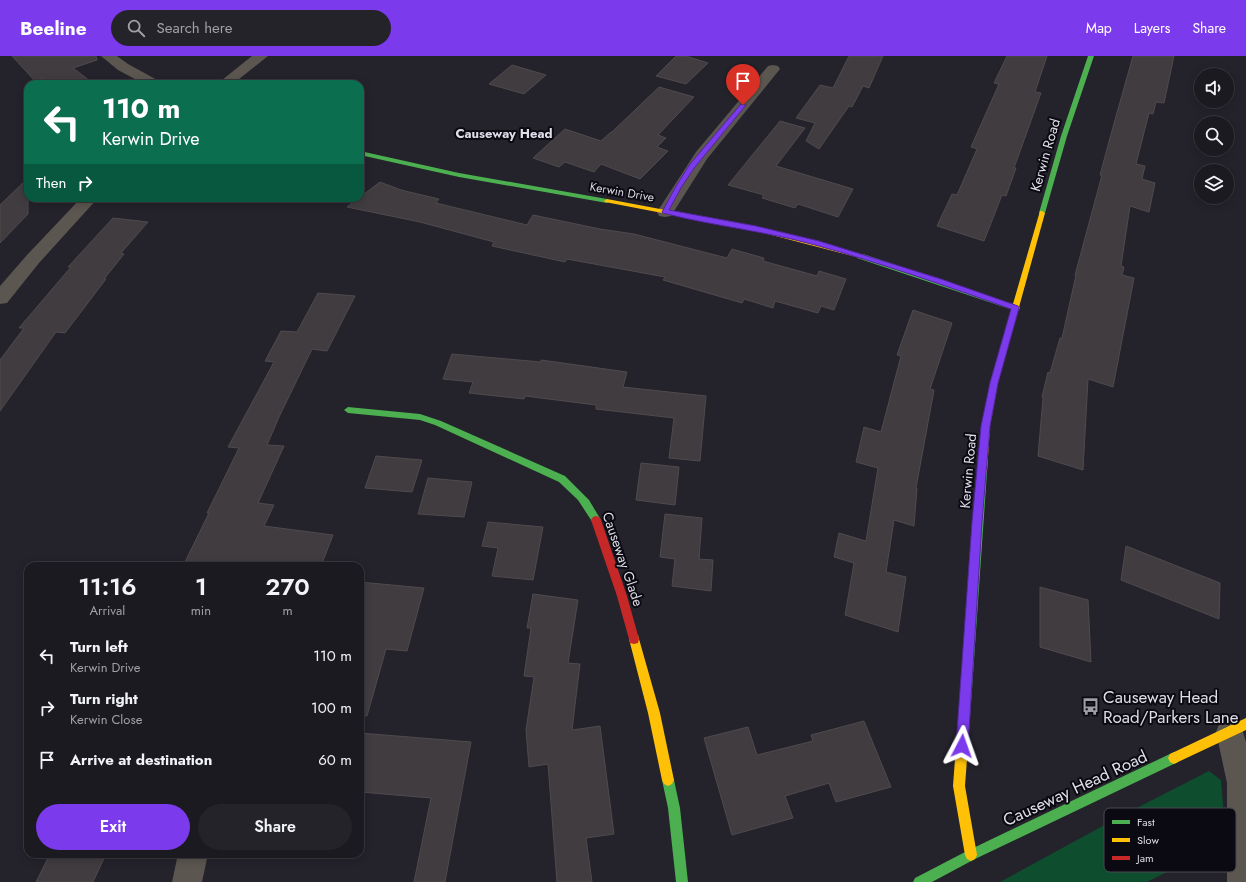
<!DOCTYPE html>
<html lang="en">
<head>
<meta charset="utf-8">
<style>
	:root { --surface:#1b1a20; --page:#242329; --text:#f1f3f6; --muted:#a0a1a5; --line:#39383e; --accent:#7c3aed }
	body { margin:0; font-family:Jost,sans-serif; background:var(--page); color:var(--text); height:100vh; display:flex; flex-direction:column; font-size:15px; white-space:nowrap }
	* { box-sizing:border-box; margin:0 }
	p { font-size:13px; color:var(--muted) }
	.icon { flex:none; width:22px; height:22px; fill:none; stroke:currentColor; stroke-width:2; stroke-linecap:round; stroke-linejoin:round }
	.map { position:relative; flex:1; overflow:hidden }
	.sheet { position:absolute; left:24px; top:506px; width:340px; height:296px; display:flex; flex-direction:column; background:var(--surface); border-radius:12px; box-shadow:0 2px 10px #0003,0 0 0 1px var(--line) }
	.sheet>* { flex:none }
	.guide { position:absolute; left:24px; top:24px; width:340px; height:122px; border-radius:12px; box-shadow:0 2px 10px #0003,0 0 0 1px var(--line); background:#0b6e4f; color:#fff; overflow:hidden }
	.buttons { position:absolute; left:1194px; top:12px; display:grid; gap:8px }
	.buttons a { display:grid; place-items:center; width:40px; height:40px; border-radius:50%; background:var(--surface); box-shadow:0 2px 10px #0003,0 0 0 1px var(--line); font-size:20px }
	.pin { position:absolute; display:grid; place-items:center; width:34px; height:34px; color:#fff; margin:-41px -17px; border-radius:50% 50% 50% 0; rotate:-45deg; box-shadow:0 0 4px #0007 }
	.pin .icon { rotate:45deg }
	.me { position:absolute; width:44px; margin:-22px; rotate:4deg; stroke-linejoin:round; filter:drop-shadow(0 0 3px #0008) }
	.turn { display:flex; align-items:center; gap:14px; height:84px; padding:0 12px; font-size:18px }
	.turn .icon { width:52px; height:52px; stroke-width:2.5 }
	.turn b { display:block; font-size:28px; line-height:34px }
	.then { display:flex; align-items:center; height:38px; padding:0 12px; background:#0003; gap:8px; font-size:15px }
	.eta { display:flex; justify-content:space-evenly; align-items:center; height:68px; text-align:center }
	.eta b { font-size:24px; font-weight:600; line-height:28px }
	.cta { display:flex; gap:8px; margin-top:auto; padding:8px 12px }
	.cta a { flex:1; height:46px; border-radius:24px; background:var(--accent); color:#fff; font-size:16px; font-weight:600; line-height:46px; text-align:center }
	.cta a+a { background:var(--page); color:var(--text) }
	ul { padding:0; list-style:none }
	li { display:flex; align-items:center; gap:12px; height:52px; padding:0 12px }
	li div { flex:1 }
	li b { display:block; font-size:15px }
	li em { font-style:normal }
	header { display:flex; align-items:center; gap:24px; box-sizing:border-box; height:56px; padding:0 20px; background:var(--accent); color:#fff }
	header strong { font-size:19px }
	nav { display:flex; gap:22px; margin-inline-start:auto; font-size:14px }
	.search { width:280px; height:36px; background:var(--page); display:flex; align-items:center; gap:10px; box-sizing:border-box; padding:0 14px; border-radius:22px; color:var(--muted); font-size:15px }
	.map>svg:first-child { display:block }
	.green { fill:#0e4e2e }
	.building { fill:#413c3f; stroke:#4f4a4d }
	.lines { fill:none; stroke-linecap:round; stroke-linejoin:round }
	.street { fill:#5b564f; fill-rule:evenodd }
	.fast { fill:#4caf50; fill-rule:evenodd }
	.slow { fill:#ffc107; fill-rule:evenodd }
	.jam { fill:#c62828; fill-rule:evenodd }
	.route { fill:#7c3aed; stroke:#51269a }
	.labels { text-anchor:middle; stroke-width:4; stroke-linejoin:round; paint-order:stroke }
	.far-street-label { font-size:12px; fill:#dfdde9; stroke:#0b0911 }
	.far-neighbourhood-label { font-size:13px; font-weight:bold; fill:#dfdde9; stroke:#0b0911 }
	.street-label { font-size:14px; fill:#dfdde9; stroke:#0b0911 }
	.near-poi-label { font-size:17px; fill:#dfdde9; stroke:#0b0911; text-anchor:start }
	.near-street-label { font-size:17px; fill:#dfdde9; stroke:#0b0911 }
	.key { fill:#0b0911; stroke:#4b4952; stroke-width:1 }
	.key-label { font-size:11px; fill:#dfdde9 }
</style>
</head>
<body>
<header>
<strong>Beeline</strong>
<div class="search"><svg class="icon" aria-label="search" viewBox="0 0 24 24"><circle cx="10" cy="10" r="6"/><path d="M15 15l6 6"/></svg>Search here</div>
<nav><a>Map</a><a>Layers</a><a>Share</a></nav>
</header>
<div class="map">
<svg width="1246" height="826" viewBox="0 0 1246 826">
	<rect width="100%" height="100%" fill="#24222b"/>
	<!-- green -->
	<path class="green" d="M1209,715L1221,724L1226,786L1147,826H1000L1121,760Z"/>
	<!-- building -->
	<g class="building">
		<path d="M12,0H96L97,4L73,12L94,28H50L43,22L35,25Z"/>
		<path d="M676,0H686L708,7L686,28L656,20Z"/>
		<path d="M849,0H883L869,32L863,30L852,51L849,50L819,93L806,85L815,67L796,62L820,29L833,32Z"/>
		<path d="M1007,0H1047L1035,36L1041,37L1014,112H1016L1006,140L1002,139L984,185L937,170L952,138L957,139L977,93L971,91L999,28L994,27Z"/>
		<path d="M1133,0H1174L1164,47L1156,46L1153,58L1149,57L1136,108L1145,110L1142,123L1155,127L1149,156L1130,150L1121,210L1124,211L1122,219L1134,222L1113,331L1088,323L1083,414L1038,400L1043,342L1042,341L1048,316L1050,317L1060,282H1062L1076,219H1075L1102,119H1100L1113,71Z"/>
		<path d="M512,9L546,19L524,38L489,28Z"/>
		<path d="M659,31L694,41L658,79L666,82L657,91L668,95L640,123L601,108L594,116L565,106L559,111L533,102L565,73L601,85L611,76H612Z"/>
		<path d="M780,65L805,72L776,110L853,133L838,161L798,148L795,152L762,142L764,139L728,129Z"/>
		<path d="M28,122V158L0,187V149Z"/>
		<path d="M380,126L401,134L439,143L436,147L527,169L533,159L600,173L634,178L727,202L732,193L764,202L763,205L817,220L819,215L846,223L834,254L821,250L818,257L775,245L773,252L744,243L742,247L663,224L665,221L567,203L565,206L492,190L494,186L420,166L347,151Z"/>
		<path d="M113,162L148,166L121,197L124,198L104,223H106L65,277L56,276L0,355V304L24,272H19L71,211H68Z"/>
		<path d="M318,237L355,240L327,295L312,293L279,361L267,389L284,390L258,447L274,449L264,470L333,479L321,510H250L225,508L224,510H183L209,457H207L239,392L228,391L274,306L265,305L281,275L297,276Z"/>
		<path d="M913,254L952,267L930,333L934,334L916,432L917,433L914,470L894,464L886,516L906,521L898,576L845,559L854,507L834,501L839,477L866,485L878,412L856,406L864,371L881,376L901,300L897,299Z"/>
		<path d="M452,298L541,306V304L627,316L623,331L706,340L700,405L669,402L674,362L596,353V349L525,340L524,343L469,337L473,326L443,323Z"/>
		<path d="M376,400L422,404L412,436L365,432Z"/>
		<path d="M641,407L679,411L675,449L636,444Z"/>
		<path d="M428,422L472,426L464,461L418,458Z"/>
		<path d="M665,458L702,462L699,503L713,504L711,535L672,530L675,503L660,501Z"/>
		<path d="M488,466L543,471L533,524L492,520L498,492L482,490Z"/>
		<path d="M1126,490L1220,527L1219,563L1121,524Z"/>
		<path d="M360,526L424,532L407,595L386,593L367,660L360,659Z"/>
		<path d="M1040,531L1088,544L1091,606L1040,591Z"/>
		<path d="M533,538L578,544L568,607L580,608L572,674L600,670L614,778L586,782L592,826H557L548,708L529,711L526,674L534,621L524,620L531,572H527Z"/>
		<path d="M864,665L891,731L836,746L829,727L785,740L793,762L732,779L704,682L748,671L757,699L813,685L811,679Z"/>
		<path d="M360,677L471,686L445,826H414L431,742L360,736Z"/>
		<path d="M50,798H106L93,826H36Z"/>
	</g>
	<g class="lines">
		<!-- street -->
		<g class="street">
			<path d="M101,0H117L128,8L159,25L161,28H144L118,14Z"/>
			<path d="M252,0H268L233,28H217Z"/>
			<path d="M773,9L778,10L780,13L707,103L671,160L665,161L659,160L657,156L696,96L768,10Z"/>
			<path d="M81,142H98L39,207L7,247L0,248V230L27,199Z"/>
			<path d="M1230,662L1240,666L1246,686V826H1227V727L1216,676L1220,666Z"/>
			<path d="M178,798H208L202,826H172Z"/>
		</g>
		<!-- fast -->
		<g class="fast">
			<path d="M1088,0H1094L1067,80L1045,157L1042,159H1040L1039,157L1061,80Z"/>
			<path d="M360,95L459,117L607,143L610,145L607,147L459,121L360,99Z"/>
			<path d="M857,198H863L1019,250L1020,252L1019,254H1013L857,202Z"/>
			<path d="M348,351L420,358L441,365L565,420L589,444L601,464L599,467L596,468L593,467L578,444L559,426L435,369L420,364L348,357L344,354Z"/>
			<path d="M982,412L985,413L987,416L969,676L967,680L963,682L959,680L957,676L977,416L979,413Z"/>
			<path d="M1174,696L1178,698L1180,702L1178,706L975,803L932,826H913L915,822L967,795Z"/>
			<path d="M668,718L672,720L674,724L680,752L688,826H676L668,752L662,724L664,720Z"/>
		</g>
		<!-- slow -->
		<g class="slow">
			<path d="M607,143L756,171L860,198L864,200L860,202L756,175L605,146L604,145Z"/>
			<path d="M1040,155H1042L1045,157L998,327L990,370L987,416L985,419H979L977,416L982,370L990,327Z"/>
			<path d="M634,578L638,579L639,583L660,657L674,724L672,728L668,730L664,728L662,724L648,657L629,583L630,579Z"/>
			<path d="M1246,662V674L1178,706L1174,708L1170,706L1168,702L1170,698Z"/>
			<path d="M963,670L967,672L969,676L965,730L977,799L975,803L971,805L967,803L965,799L953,730L957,676L959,672Z"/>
		</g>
		<!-- jam -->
		<path class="jam" d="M596,460L599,461L601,464L627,540L639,583L638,587L634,588L630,587L629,583L617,540L591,464L593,461Z"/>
	</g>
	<!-- route -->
	<path class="route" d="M741,48L746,49L695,111L682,130L669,154L756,170L819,185L941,223L1018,250L1019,252L998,327L990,370L982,466L968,690L966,694L962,695L958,694L956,690L972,466L981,370L990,327L1011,253C946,230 881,207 815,189C765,175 713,170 663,157L662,156L676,130L690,108Z"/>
	<!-- icons -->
	<defs>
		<symbol id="bus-bare" viewBox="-9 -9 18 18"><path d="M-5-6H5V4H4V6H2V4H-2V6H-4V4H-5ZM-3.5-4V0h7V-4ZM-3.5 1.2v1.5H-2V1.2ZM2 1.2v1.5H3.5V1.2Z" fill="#9e9ca6" stroke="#0b0911" stroke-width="2.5" paint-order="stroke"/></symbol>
	</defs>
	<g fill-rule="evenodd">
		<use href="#bus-bare" x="1078" y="638" width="25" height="25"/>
	</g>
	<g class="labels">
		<!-- far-street labels -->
		<g class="far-street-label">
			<text transform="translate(622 136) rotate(10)" y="4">Kerwin Drive</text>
		</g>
		<!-- far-neighbourhood labels -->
		<g class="far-neighbourhood-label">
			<text x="504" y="82">Causeway Head</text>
		</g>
		<!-- street labels -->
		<g class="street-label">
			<text transform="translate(1045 99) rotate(-74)" y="5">Kerwin Road</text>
			<text transform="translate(968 415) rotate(-85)" y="5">Kerwin Road</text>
			<text transform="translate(623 503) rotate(71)" y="5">Causeway Glade</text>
		</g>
		<!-- near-poi labels -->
		<g class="near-poi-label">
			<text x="1103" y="647">Causeway Head<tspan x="1103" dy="20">Road/Parkers Lane</tspan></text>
		</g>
		<!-- near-street labels -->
		<g class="near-street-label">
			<text transform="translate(1075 732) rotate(-25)" y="6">Causeway Head Road</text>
		</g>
	</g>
	<!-- legend -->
	<rect x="1104" y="752" width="132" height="64" rx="6" class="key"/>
	<rect x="1112" y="764" width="18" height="4" fill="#4caf50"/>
	<rect x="1112" y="782" width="18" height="4" fill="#ffc107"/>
	<rect x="1112" y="800" width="18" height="4" fill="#c62828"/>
	<g class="key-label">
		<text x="1137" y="770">Fast</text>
		<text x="1137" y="788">Slow</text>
		<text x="1137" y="806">Jam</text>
	</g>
</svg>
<div class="buttons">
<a><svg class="icon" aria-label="sound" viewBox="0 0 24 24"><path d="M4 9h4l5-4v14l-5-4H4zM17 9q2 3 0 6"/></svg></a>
<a><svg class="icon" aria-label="search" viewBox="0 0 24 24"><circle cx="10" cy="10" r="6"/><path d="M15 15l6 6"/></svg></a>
<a><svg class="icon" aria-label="layers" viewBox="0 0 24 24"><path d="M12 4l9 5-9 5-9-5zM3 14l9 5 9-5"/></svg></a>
</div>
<div class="pin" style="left:743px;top:49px;background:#d93025"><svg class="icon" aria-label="arrive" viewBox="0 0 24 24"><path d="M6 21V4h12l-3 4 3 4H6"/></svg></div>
<svg class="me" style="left:962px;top:690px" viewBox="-20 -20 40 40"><path d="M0-17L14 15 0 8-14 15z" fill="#7c3aed" stroke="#fff" stroke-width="4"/></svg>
<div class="guide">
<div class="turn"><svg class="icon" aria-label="left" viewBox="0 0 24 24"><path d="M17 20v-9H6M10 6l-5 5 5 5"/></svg><div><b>110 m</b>Kerwin Drive</div></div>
<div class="then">Then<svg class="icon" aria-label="right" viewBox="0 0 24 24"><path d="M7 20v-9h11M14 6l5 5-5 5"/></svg></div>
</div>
<section class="sheet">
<div class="eta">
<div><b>11:16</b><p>Arrival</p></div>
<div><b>1</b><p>min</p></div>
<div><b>270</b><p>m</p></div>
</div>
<ul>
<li><svg class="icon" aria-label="left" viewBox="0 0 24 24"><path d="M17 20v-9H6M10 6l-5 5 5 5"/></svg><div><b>Turn left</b><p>Kerwin Drive</p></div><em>110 m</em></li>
<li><svg class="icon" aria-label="right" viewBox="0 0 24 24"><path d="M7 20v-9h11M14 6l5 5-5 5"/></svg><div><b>Turn right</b><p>Kerwin Close</p></div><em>100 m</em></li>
<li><svg class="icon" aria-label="arrive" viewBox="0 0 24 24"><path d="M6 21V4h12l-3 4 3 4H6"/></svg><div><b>Arrive at destination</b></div><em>60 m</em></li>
</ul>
<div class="cta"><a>Exit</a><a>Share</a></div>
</section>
</div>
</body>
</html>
